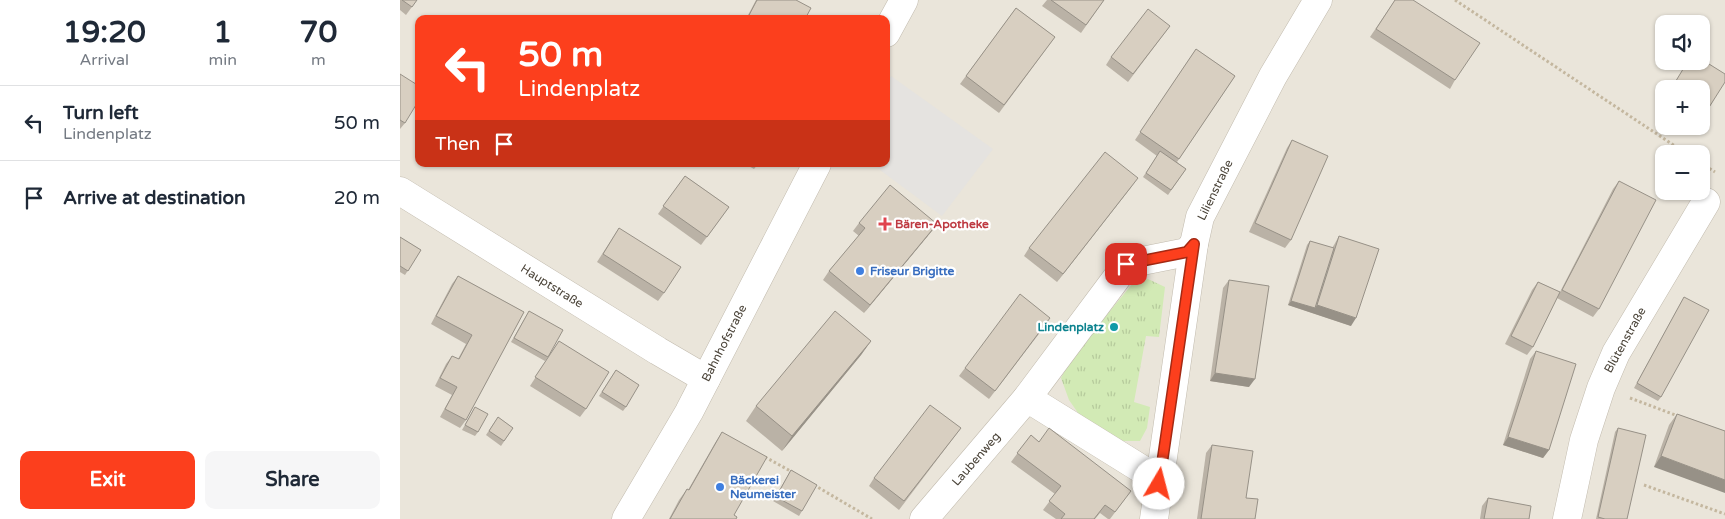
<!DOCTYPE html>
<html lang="en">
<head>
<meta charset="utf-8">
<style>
	:root { --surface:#fff; --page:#f6f6f7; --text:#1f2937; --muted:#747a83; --line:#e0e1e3; --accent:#fc3f1d }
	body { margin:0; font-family:"Varela Round",sans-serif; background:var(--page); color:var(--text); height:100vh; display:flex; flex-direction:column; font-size:19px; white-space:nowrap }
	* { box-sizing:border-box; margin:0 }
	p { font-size:16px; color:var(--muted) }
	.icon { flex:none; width:28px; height:28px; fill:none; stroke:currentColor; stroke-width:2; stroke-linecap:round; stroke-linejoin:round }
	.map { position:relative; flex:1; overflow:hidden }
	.panel { display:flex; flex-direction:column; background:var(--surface); width:400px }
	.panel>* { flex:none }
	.banner { position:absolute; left:15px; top:15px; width:475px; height:152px; border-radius:10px; box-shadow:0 1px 4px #0004; background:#fc3f1d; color:#fff; overflow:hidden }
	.buttons { position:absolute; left:1255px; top:15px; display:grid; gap:10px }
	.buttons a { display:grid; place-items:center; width:55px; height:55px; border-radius:10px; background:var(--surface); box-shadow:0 1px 4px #0004; font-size:25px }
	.pin { position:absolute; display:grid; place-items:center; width:42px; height:42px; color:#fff; margin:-21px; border-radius:10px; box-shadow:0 2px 8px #0006 }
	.me { position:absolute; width:55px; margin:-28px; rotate:8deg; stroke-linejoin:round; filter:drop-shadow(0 0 4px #0008) }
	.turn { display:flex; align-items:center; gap:18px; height:105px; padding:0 20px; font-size:22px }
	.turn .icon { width:65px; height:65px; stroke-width:2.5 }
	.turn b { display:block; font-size:35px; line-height:42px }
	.then { display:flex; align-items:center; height:48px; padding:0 20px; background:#0003; gap:10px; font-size:19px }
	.eta { display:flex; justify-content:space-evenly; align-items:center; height:85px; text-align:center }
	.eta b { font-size:30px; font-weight:800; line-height:35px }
	.action { display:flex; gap:10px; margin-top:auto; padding:10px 20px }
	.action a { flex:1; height:58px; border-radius:10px; background:var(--accent); color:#fff; font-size:20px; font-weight:800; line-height:58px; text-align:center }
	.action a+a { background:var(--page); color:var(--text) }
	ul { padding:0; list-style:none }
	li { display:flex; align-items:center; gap:15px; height:75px; padding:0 20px; border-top:1px solid var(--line) }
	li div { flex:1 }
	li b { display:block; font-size:19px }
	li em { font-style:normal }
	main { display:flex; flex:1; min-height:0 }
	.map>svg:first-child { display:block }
	.residential { fill:#eae5da; fill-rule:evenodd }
	.grass { fill:url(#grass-tufts) }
	.parking { fill:#e5e3e0 }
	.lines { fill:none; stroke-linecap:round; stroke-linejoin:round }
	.minor-casing { stroke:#c2bbae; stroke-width:29 }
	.tertiary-casing { stroke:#c2bbae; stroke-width:29 }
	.path { stroke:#c4b79f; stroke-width:3; stroke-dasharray:2.5 2.5; stroke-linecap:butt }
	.minor { stroke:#fff; stroke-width:28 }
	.tertiary { stroke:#fff; stroke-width:28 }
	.wall { fill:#bab2a6 }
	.shaded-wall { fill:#979187 }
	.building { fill:#d8cfc1; stroke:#979187 }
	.route-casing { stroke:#a42913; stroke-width:12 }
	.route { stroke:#fc3f1d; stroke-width:9 }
	.health-dot { fill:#e0444e; stroke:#fff; stroke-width:2 }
	.shop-dot { fill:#3f7fe0; stroke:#fff; stroke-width:2 }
	.culture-dot { fill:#0f9aa8; stroke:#fff; stroke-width:2 }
	.labels { text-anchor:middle; stroke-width:4.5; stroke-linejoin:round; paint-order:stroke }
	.street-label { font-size:12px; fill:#4b4439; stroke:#fff }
	.health-label { font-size:12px; font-weight:bold; fill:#be3a42; stroke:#fff; text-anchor:start }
	.shop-label { font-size:12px; font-weight:bold; fill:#366cbe; stroke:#fff; text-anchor:start }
	.culture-label { font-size:12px; font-weight:bold; fill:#0d838f; stroke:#fff; text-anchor:end }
</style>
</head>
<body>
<main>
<section class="panel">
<div class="eta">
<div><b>19:20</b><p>Arrival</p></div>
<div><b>1</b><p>min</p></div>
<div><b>70</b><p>m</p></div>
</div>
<ul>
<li><svg class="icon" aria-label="left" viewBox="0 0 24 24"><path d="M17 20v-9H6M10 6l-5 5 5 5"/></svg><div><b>Turn left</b><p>Lindenplatz</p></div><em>50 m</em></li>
<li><svg class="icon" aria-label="arrive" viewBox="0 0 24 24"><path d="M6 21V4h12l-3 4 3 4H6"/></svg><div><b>Arrive at destination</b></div><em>20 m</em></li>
</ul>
<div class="action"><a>Exit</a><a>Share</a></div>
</section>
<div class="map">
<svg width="1325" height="519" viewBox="0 0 1325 519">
	<defs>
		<pattern id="grass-tufts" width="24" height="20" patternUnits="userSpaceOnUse" patternTransform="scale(1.25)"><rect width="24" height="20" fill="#d2eab5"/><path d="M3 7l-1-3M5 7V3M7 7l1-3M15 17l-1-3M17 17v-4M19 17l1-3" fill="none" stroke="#b6ca9c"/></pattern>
	</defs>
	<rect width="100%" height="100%" fill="#f6f3ec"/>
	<!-- residential -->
	<path class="residential" d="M0,0H1325V519H0ZM19,19H486V164H19ZM1264,24H1301V61H1264ZM1264,89H1301V126H1264ZM1264,154H1301V191H1264Z"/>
	<!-- grass -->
	<path class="grass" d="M748,279L765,287L759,337L746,336L734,402L750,407L747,428L740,441H718L683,420L669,400L661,378L672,357L733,283Z"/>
	<!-- parking -->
	<path class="parking" d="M491,76L593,149L542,216L472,164H486V85Z"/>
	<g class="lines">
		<defs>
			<g id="minor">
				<path d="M0,191L258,351L306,379"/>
				<path d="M759,484L751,475L627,398L727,264L787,252L794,244"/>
				<path d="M524,519L627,398"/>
				<path d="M754,519L794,244L800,217L873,76L918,0"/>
				<path d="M1167,519L1184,440L1201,388L1216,353L1306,202"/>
			</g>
			<g id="tertiary">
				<path d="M486,33L504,0"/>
				<path d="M226,519L289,412L417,164"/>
			</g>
		</defs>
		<!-- minor casing -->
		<use href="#minor" class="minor-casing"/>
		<!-- tertiary casing -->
		<use href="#tertiary" class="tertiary-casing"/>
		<!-- path -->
		<g class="path">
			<path d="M1055,0L1287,154"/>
			<path d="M1301,163L1315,172"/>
			<path d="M1230,398L1278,416"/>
			<path d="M365,457L394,473"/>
			<path d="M414,485L472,519"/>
			<path d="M1244,485L1325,514"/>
		</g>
		<!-- minor -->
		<use href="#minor" class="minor"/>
		<!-- tertiary -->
		<use href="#tertiary" class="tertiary"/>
	</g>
	<!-- wall -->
	<g class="wall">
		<path d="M0,0H17L6,15L0,10Z"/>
		<path d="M356,0H396L405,19H346Z"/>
		<path d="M647,0H704L681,33L642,6Z"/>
		<path d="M995,0L1055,80L1050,89L970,37Z"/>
		<path d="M616,8L655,37L599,113L560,84Z"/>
		<path d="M770,26L728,82L706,65L711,57Z"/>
		<path d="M796,49L835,76L777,162L786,169L768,195L743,177L757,156L735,140Z"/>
		<path d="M0,74L5,123L0,129Z"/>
		<path d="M1264,99V115L1256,111Z"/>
		<path d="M1282,126H1298L1293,133Z"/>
		<path d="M892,140L891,240L885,248L849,232L887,148Z"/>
		<path d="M345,164H358L354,169Z"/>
		<path d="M285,176L329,207L301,245L258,214Z"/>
		<path d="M1219,181L1199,309L1193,317L1157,298L1133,347L1127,355L1105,344L1132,290L1138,282L1160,292L1213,189Z"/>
		<path d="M732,186L657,282L624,256L629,248Z"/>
		<path d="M459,223L537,224L531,232L464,313L423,280L429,271L459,236L453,231Z"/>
		<path d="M219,228L264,293L258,301L197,262Z"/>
		<path d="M939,236L951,326L888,305L907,245L910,241L932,248L934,245Z"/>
		<path d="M0,237L21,250L5,275L0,272Z"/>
		<path d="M58,276L124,312L66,420L60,428L40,417L52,395L35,386L46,364L52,356L58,359L66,344L31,324L52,284Z"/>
		<path d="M829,280L849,387L810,381L823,288Z"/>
		<path d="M1284,297L1261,397L1258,401L1234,388Z"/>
		<path d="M129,311L148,357L145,361L111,342Z"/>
		<path d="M645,326L589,399L559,376L565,368Z"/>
		<path d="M159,341L186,409L180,417L130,386Z"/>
		<path d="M471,341L461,355L382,451L346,421L356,406Z"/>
		<path d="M1136,351L1149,450L1143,458L1103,445L1130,359Z"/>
		<path d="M216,370L226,407L223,411L199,396Z"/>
		<path d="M75,407L78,432L75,436L62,430Z"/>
		<path d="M1277,414L1325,431L1254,467L1269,425Z"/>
		<path d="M98,417L113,428L101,446L86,435Z"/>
		<path d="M561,428L499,510L469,486L474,478Z"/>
		<path d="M1218,428L1227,519H1196L1215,432Z"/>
		<path d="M322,432L334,515L336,519H269L279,500L287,489L288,490L315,443Z"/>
		<path d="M631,435L639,442L725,499L710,519H708L700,513L695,519H656L643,510L655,494L611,462Z"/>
		<path d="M812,445L846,498L855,519H797L806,453Z"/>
		<path d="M391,470L402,511L399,516L373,501Z"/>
		<path d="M1088,498L1129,519H1080L1082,506Z"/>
	</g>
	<!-- shaded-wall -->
	<g class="shaded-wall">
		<path d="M738,178L732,186L657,282L663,274Z"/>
		<path d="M537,224L531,232L464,313L470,305Z"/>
		<path d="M891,301L915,308L917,305L956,318L951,326L888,305Z"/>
		<path d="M471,341L461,355L382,451L392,436Z"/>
		<path d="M815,373L855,379L849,387L810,381Z"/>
		<path d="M1108,437L1149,450L1143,458L1103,445Z"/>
		<path d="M1261,456L1325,480V493L1254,467Z"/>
	</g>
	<!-- building -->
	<g class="building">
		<path d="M2,0H17L12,7Z"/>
		<path d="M357,0H396L411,8L405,19H347Z"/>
		<path d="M651,0H704L686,25Z"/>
		<path d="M995,0H1013L1080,43L1055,80L976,29Z"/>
		<path d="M616,8L655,37L604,105L566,76Z"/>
		<path d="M748,9L770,26L733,74L711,57Z"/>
		<path d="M796,49L835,76L779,159L740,132Z"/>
		<path d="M1301,59L1325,74V82L1301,120V89H1271L1288,61H1301Z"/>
		<path d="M0,74L19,86V100L5,123L0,120Z"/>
		<path d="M892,140L928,156L891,240L855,223Z"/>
		<path d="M760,151L786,169L771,190L746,173Z"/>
		<path d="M705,152L738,178L663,274L629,248Z"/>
		<path d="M285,176L329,207L307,237L263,206Z"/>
		<path d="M1219,181L1256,200L1199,309L1162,290Z"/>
		<path d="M490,185L537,224L470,305L429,271L465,228L459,223Z"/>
		<path d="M219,228L281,267L264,293L203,254Z"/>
		<path d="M939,236L979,249L956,318L917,305Z"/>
		<path d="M0,237L21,250L8,271L0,266Z"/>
		<path d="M910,241L934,248L915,308L891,301Z"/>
		<path d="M58,276L124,312L66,420L45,409L57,387L40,378L52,356L59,359L72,335L36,316Z"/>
		<path d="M829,280L869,286L855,379L815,373Z"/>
		<path d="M1138,282L1160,292L1133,347L1111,336Z"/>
		<path d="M620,294L650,318L595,391L565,368Z"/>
		<path d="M1284,297L1309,310L1261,397L1237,383Z"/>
		<path d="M129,311L163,330L148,357L114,338Z"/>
		<path d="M435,311L471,341L392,436L356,406Z"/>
		<path d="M159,341L209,372L186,409L135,377Z"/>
		<path d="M1136,351L1176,364L1149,450L1108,437Z"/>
		<path d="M216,370L239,385L226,407L202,392Z"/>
		<path d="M530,405L561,428L504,501L474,478Z"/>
		<path d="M75,407L88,414L78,432L65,425Z"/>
		<path d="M1277,414L1325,431V480L1261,456Z"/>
		<path d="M98,417L113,428L104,441L89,431Z"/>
		<path d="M649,428L731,491L715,512L705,505L694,519H661L665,514L649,501L661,486L617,453L631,435L639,442Z"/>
		<path d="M1218,428L1246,435L1227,519H1205L1198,517Z"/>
		<path d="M322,432L367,457L334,515L337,517L336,519H270L287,489L289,490Z"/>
		<path d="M812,445L853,451L846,498L858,499L855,519H801Z"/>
		<path d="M391,470L417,485L402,511L376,497Z"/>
		<path d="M1088,498L1131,506L1129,519H1084Z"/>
	</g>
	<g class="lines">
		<defs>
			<path id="route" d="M726,264L787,252L794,244L759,484"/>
		</defs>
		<!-- route casing -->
		<use href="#route" class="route-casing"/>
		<!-- route -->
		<use href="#route" class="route"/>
	</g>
	<!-- markers -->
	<path class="health-dot" d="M482.5 216.5h5v5h5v5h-5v5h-5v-5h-5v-5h5z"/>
	<g class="shop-dot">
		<circle cx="460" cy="271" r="5"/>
		<circle cx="320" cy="487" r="5"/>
	</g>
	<circle class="culture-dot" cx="714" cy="327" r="5"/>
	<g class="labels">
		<!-- street labels -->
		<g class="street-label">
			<text transform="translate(815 190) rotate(-64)" y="4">Lilienstraße</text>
			<text transform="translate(152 286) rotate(32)" y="4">Hauptstraße</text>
			<text transform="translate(1225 340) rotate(-61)" y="4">Blütenstraße</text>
			<text transform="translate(324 343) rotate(-63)" y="4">Bahnhofstraße</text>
			<text transform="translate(576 459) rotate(-49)" y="4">Laubenweg</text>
		</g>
		<!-- health labels -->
		<g class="health-label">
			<text x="495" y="228">Bären-Apotheke</text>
		</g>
		<!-- shop labels -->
		<g class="shop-label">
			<text x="470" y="275">Friseur Brigitte</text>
			<text x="330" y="484">Bäckerei<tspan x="330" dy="14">Neumeister</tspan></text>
		</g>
		<!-- culture labels -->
		<g class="culture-label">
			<text x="704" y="331">Lindenplatz</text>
		</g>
	</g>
</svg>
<div class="buttons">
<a><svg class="icon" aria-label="sound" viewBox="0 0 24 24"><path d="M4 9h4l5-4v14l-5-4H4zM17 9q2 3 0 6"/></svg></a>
<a>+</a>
<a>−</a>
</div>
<div class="pin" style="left:726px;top:264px;background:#d93025"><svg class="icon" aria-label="arrive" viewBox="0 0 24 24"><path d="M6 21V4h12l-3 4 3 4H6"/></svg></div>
<svg class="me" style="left:759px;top:484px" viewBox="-20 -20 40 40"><circle r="19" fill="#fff"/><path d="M0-13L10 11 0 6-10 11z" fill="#fc3f1d"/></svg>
<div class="banner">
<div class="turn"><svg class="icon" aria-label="left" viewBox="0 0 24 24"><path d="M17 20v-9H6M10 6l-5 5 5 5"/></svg><div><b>50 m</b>Lindenplatz</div></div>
<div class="then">Then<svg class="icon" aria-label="arrive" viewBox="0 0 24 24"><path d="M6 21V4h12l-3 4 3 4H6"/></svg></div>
</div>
</div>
</main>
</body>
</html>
